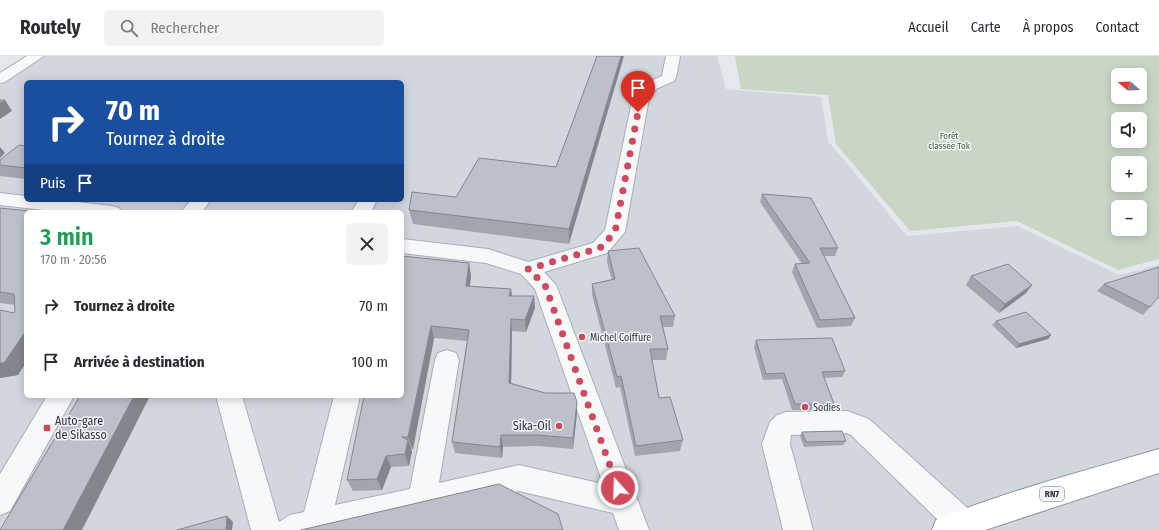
<!DOCTYPE html>
<html lang="fr">
<head>
<meta charset="utf-8">
<style>
	:root { --surface:#fff; --page:#f2f2f3; --text:#2b2b33; --muted:#7c7c81; --line:#e1e1e2 }
	body { margin:0; font-family:"Fira Sans Condensed",sans-serif; background:var(--page); color:var(--text); height:100vh; display:flex; flex-direction:column; font-size:15px; white-space:nowrap }
	* { box-sizing:border-box; margin:0 }
	p { font-size:13px; color:var(--muted) }
	.icon { flex:none; width:22px; height:22px; fill:none; stroke:currentColor; stroke-width:2; stroke-linecap:round; stroke-linejoin:round }
	.map { position:relative; flex:1; overflow:hidden }
	.details { position:absolute; left:24px; top:154px; width:380px; height:188px; display:flex; flex-direction:column; background:var(--surface); border-radius:6px; box-shadow:0 2px 10px #0003 }
	.details>* { flex:none }
	.hud { position:absolute; left:24px; top:24px; width:380px; height:122px; border-radius:6px; box-shadow:0 2px 10px #0003; background:#1a4fa0; color:#fff; overflow:hidden }
	.needle { width:26px; rotate:289deg }
	.controls { position:absolute; left:1111px; top:12px; display:grid; gap:8px }
	.controls a { display:grid; place-items:center; width:36px; height:36px; border-radius:6px; background:var(--surface); box-shadow:0 2px 10px #0003; font-size:20px }
	.pin { position:absolute; display:grid; place-items:center; width:34px; height:34px; color:#fff; margin:-41px -17px; border-radius:50% 50% 50% 0; rotate:-45deg; box-shadow:0 0 4px #0007 }
	.pin .icon { rotate:45deg }
	.me { position:absolute; width:44px; margin:-22px; rotate:340deg; stroke-linejoin:round; filter:drop-shadow(0 0 3px #0008) }
	.turn { display:flex; align-items:center; gap:14px; height:84px; padding:0 16px; font-size:18px }
	.turn .icon { width:52px; height:52px; stroke-width:2.5 }
	.turn b { display:block; font-size:28px; line-height:34px }
	.then { display:flex; align-items:center; height:38px; padding:0 16px; background:#0003; gap:8px; font-size:15px }
	.round { display:grid; place-items:center; flex:none; width:42px; height:42px; border-radius:6px; background:var(--page) }
	.headline { display:flex; align-items:center; justify-content:space-between; height:68px; padding:0 16px }
	h1 { font-size:24px; font-weight:600; line-height:30px; color:#1e9e55 }
	ul { padding:0; list-style:none }
	li { display:flex; align-items:center; gap:12px; height:56px; padding:0 16px }
	li div { flex:1 }
	li b { display:block; font-size:15px }
	li em { font-style:normal }
	header { display:flex; align-items:center; gap:24px; box-sizing:border-box; height:56px; padding:0 20px; background:var(--surface); border-bottom:1px solid var(--line) }
	header strong { font-size:19px }
	nav { display:flex; gap:22px; margin-inline-start:auto; font-size:14px }
	.search { width:280px; height:36px; background:var(--page); display:flex; align-items:center; gap:10px; box-sizing:border-box; padding:0 14px; border-radius:6px; color:var(--muted); font-size:15px }
	.map>svg:first-child { display:block }
	.built { fill:#d2d6de; fill-rule:evenodd }
	.green { fill:#c9d6c5; fill-rule:evenodd }
	.lines { fill:none; stroke-linecap:round; stroke-linejoin:round }
	.minor-casing { stroke:#a9aeb7; stroke-width:2 }
	.highway-casing { stroke:#8b94a3; stroke-width:2 }
	.minor { fill:#f7f8fa; fill-rule:evenodd }
	.highway { fill:#fff; fill-rule:evenodd }
	.wall { fill:#a1a5ae }
	.shaded-wall { fill:#83868d }
	.building { fill:#bbc0ca; stroke:#83868d }
	.route { stroke:#d1495b; stroke-width:7; stroke-dasharray:0 12.6 }
	.poi-dot { fill:#d1495b; stroke:#f4f6f9; stroke-width:1.5 }
	.labels { text-anchor:middle; stroke-width:3; stroke-linejoin:round; paint-order:stroke }
	.far-park-label { font-size:9px; fill:#3f6138; stroke:#f4f6f9 }
	.shield { fill:#f4f6f9; stroke:#676e7b; stroke-width:1 }
	.shield-label { font-size:9px; font-weight:bold; fill:#2b3445 }
	.poi-label { font-size:10px; fill:#2b3445; stroke:#f4f6f9; text-anchor:start }
	.near-poi-label { font-size:12px; fill:#2b3445; stroke:#f4f6f9; text-anchor:start }
</style>
</head>
<body>
<header>
<strong>Routely</strong>
<div class="search"><svg class="icon" aria-label="search" viewBox="0 0 24 24"><circle cx="10" cy="10" r="6"/><path d="M15 15l6 6"/></svg>Rechercher</div>
<nav><a>Accueil</a><a>Carte</a><a>À propos</a><a>Contact</a></nav>
</header>
<div class="map">
<svg width="1159" height="474" viewBox="0 0 1159 474">
	<rect width="100%" height="100%" fill="#e4e7ec"/>
	<!-- built -->
	<path class="built" d="M45,0H717L726,33L821,41L828,85L907,180L1017,170L1119,219L1159,209V474H0V29ZM26,26H402V144H26ZM26,156H402V340H26Z"/>
	<!-- green -->
	<path class="green" d="M735,0H1159V203L1118,214L1017,165L910,175L836,88L828,39L741,33ZM1118,19H1140V41H1118ZM1118,63H1140V85H1118ZM1118,107H1140V129H1118ZM1118,151H1140V173H1118Z"/>
	<g class="lines">
		<defs>
			<g id="minor">
				<path d="M27,0H44L5,26L0,27V17Z"/>
				<path d="M666,0H680L676,22L674,25L656,33L649,42L625,176L607,197L544,216L556,229L649,474H619L613,457L519,435L352,474H251L216,340H242L279,466L290,459L304,456L334,340H360L335,449L410,433L435,304L438,297L447,294L456,297L459,304L439,427L519,409L603,428L535,233L521,218L486,207L402,197V183L488,193L528,206L593,187L605,174L633,41L646,27L662,20Z"/>
				<path d="M0,137L26,140V144H60L112,150L119,152L122,156H61L0,149Z"/>
				<path d="M191,144H211L202,156H181Z"/>
				<path d="M359,144H377L371,156H351Z"/>
				<path d="M47,340H74L10,455L0,459V418Z"/>
				<path d="M847,355L869,363L974,458L978,468L975,474H948L851,379L846,377L791,379L790,388L813,474H783L762,388L770,366L777,359L786,356Z"/>
			</g>
			<path id="highway" d="M1159,393V417L985,474H932L936,464C1009,434 1085,415 1159,393Z"/>
		</defs>
		<!-- minor casing -->
		<use href="#minor" class="minor-casing"/>
		<!-- highway casing -->
		<use href="#highway" class="highway-casing"/>
		<!-- minor -->
		<use href="#minor" class="minor"/>
		<!-- highway -->
		<use href="#highway" class="highway"/>
	</g>
	<!-- wall -->
	<g class="wall">
		<path d="M597,0L569,188L413,168L409,154L456,141L556,111Z"/>
		<path d="M26,90V123L0,120V104Z"/>
		<path d="M762,138L838,192L835,200H824L855,262L851,270L817,272L792,216L795,208H802L760,146Z"/>
		<path d="M0,152L39,156L18,319L0,322V254L14,257L15,255V249L0,247Z"/>
		<path d="M608,195L675,260L673,271H663L668,293L666,304H652L659,342L683,384L680,395L635,400L620,331L616,332L592,239V228L612,224L607,206Z"/>
		<path d="M402,200L469,207L471,220L470,230L511,233L512,240H534L535,252L526,276L512,275L511,327L577,346V357L573,393L538,390L503,391L502,402L455,397L452,386L467,285L434,282L413,393H411L412,395L409,410L391,411L382,434L353,435L347,424Z"/>
		<path d="M971,220L1026,237L999,257L966,229Z"/>
		<path d="M1104,228L1150,251L1143,259L1097,235Z"/>
		<path d="M996,265L1051,279L1048,283L1016,292L992,269Z"/>
		<path d="M756,284L845,315L842,321L824,322L834,348L830,354H792L782,323L763,324L754,291Z"/>
		<path d="M802,376L846,385L843,389L804,391L800,380Z"/>
	</g>
	<!-- shaded-wall -->
	<g class="shaded-wall">
		<path d="M621,0H624L569,188V173Z"/>
		<path d="M5,44L12,55L0,63V47Z"/>
		<path d="M0,91L5,97L0,102Z"/>
		<path d="M469,207L471,220L468,243L466,230Z"/>
		<path d="M1032,229L1026,237L999,257L1005,248Z"/>
		<path d="M511,233L512,245L509,240Z"/>
		<path d="M534,240L535,252L526,276L525,264Z"/>
		<path d="M511,263L512,275L511,339L509,327Z"/>
		<path d="M431,270L434,282L413,393L408,381Z"/>
		<path d="M26,275V307L18,319L0,322V307Z"/>
		<path d="M1051,279L1048,283L1016,292L1019,288Z"/>
		<path d="M134,340H150L82,474H63Z"/>
		<path d="M577,346V357L573,393V382Z"/>
		<path d="M501,379L503,391L502,402L500,391Z"/>
		<path d="M408,384L412,395L409,410L405,398Z"/>
		<path d="M386,400L391,411L382,434L377,423Z"/>
		<path d="M227,460L233,466L232,474H226Z"/>
	</g>
	<!-- building -->
	<g class="building">
		<path d="M597,0H621L569,173L409,154L412,136L456,141L479,102L556,111Z"/>
		<path d="M0,44H5L0,47Z"/>
		<path d="M19,89L26,90V112L0,109V104Z"/>
		<path d="M762,138L811,142L838,192H820L855,262L820,264L795,208L810,207Z"/>
		<path d="M0,152L39,156H26V275L4,307H0V254L14,257L15,255L14,238L0,236Z"/>
		<path d="M639,192L675,260H660L668,293H650L659,342L670,341L683,384L636,390L621,320L617,321L592,228L615,223L608,195Z"/>
		<path d="M402,200L469,207L466,230L511,233L509,240H534L525,264L511,263L509,327L545,337H574L577,346L573,382L537,379H501L500,391L452,386L469,274L431,270L408,381H402L408,384L405,398L386,400L377,423L347,424L364,340H402Z"/>
		<path d="M1008,208L1032,229L1005,248L971,220Z"/>
		<path d="M1159,211V240L1150,251L1104,228Z"/>
		<path d="M1026,256L1051,279L1019,288L996,265Z"/>
		<path d="M832,282L845,315L822,316L834,348H795L784,317L766,318L756,284Z"/>
		<path d="M80,340H134L63,474H0Z"/>
		<path d="M842,375L846,385L806,386L802,376Z"/>
		<path d="M499,428L558,458L563,474H301Z"/>
		<path d="M227,460L226,474H177Z"/>
	</g>
	<g class="lines">
		<!-- route -->
		<path class="route" d="M618,432L545,229L528,213L600,192L615,176L638,56"/>
	</g>
	<!-- markers -->
	<g class="poi-dot">
		<circle cx="582" cy="281" r="4"/>
		<circle cx="805" cy="351" r="4"/>
		<circle cx="559" cy="370" r="4"/>
		<rect x="43" y="368" width="8" height="8" rx="2"/>
	</g>
	<g class="labels">
		<!-- far-park labels -->
		<g class="far-park-label">
			<text x="949" y="83">Forêt<tspan x="949" dy="10">classée Tok</tspan></text>
		</g>
		<!-- shield labels -->
		<rect class="shield" x="1040" y="431" width="24" height="14" rx="3"/>
		<g class="shield-label">
			<text x="1052" y="441">RN7</text>
		</g>
		<!-- poi labels -->
		<g class="poi-label">
			<text x="590" y="285">Michel Coiffure</text>
			<text x="813" y="355">Sodies</text>
		</g>
		<!-- near-poi labels -->
		<g class="near-poi-label">
			<text x="55" y="369">Auto-gare<tspan x="55" dy="14">de Sikasso</tspan></text>
			<text x="551" y="374" text-anchor="end">Sika-Oil</text>
		</g>
	</g>
</svg>
<div class="controls">
<a><svg class="needle" viewBox="-14 -14 28 28"><path d="M0-13l5 13h-10z" fill="#e53935"/><path d="M0 13l5-13h-10z" fill="#7c7c81"/></svg></a>
<a><svg class="icon" aria-label="sound" viewBox="0 0 24 24"><path d="M4 9h4l5-4v14l-5-4H4zM17 9q2 3 0 6"/></svg></a>
<a>+</a>
<a>−</a>
</div>
<div class="pin" style="left:638px;top:56px;background:#d93025"><svg class="icon" aria-label="arrive" viewBox="0 0 24 24"><path d="M6 21V4h12l-3 4 3 4H6"/></svg></div>
<svg class="me" style="left:618px;top:432px" viewBox="-20 -20 40 40"><circle r="17" fill="#d1495b" stroke="#fff" stroke-width="3"/><path d="M0-11L8 9 0 5-8 9z" fill="#fff"/></svg>
<div class="hud">
<div class="turn"><svg class="icon" aria-label="right" viewBox="0 0 24 24"><path d="M7 20v-9h11M14 6l5 5-5 5"/></svg><div><b>70 m</b>Tournez à droite</div></div>
<div class="then">Puis<svg class="icon" aria-label="arrive" viewBox="0 0 24 24"><path d="M6 21V4h12l-3 4 3 4H6"/></svg></div>
</div>
<section class="details">
<div class="headline"><div><h1>3 min</h1><p>170 m · 20:56</p></div><a class="round"><svg class="icon" aria-label="close" viewBox="0 0 24 24"><path d="M6 6l12 12M18 6L6 18"/></svg></a></div>
<ul>
<li><svg class="icon" aria-label="right" viewBox="0 0 24 24"><path d="M7 20v-9h11M14 6l5 5-5 5"/></svg><div><b>Tournez à droite</b></div><em>70 m</em></li>
<li><svg class="icon" aria-label="arrive" viewBox="0 0 24 24"><path d="M6 21V4h12l-3 4 3 4H6"/></svg><div><b>Arrivée à destination</b></div><em>100 m</em></li>
</ul>
</section>
</div>
</body>
</html>
